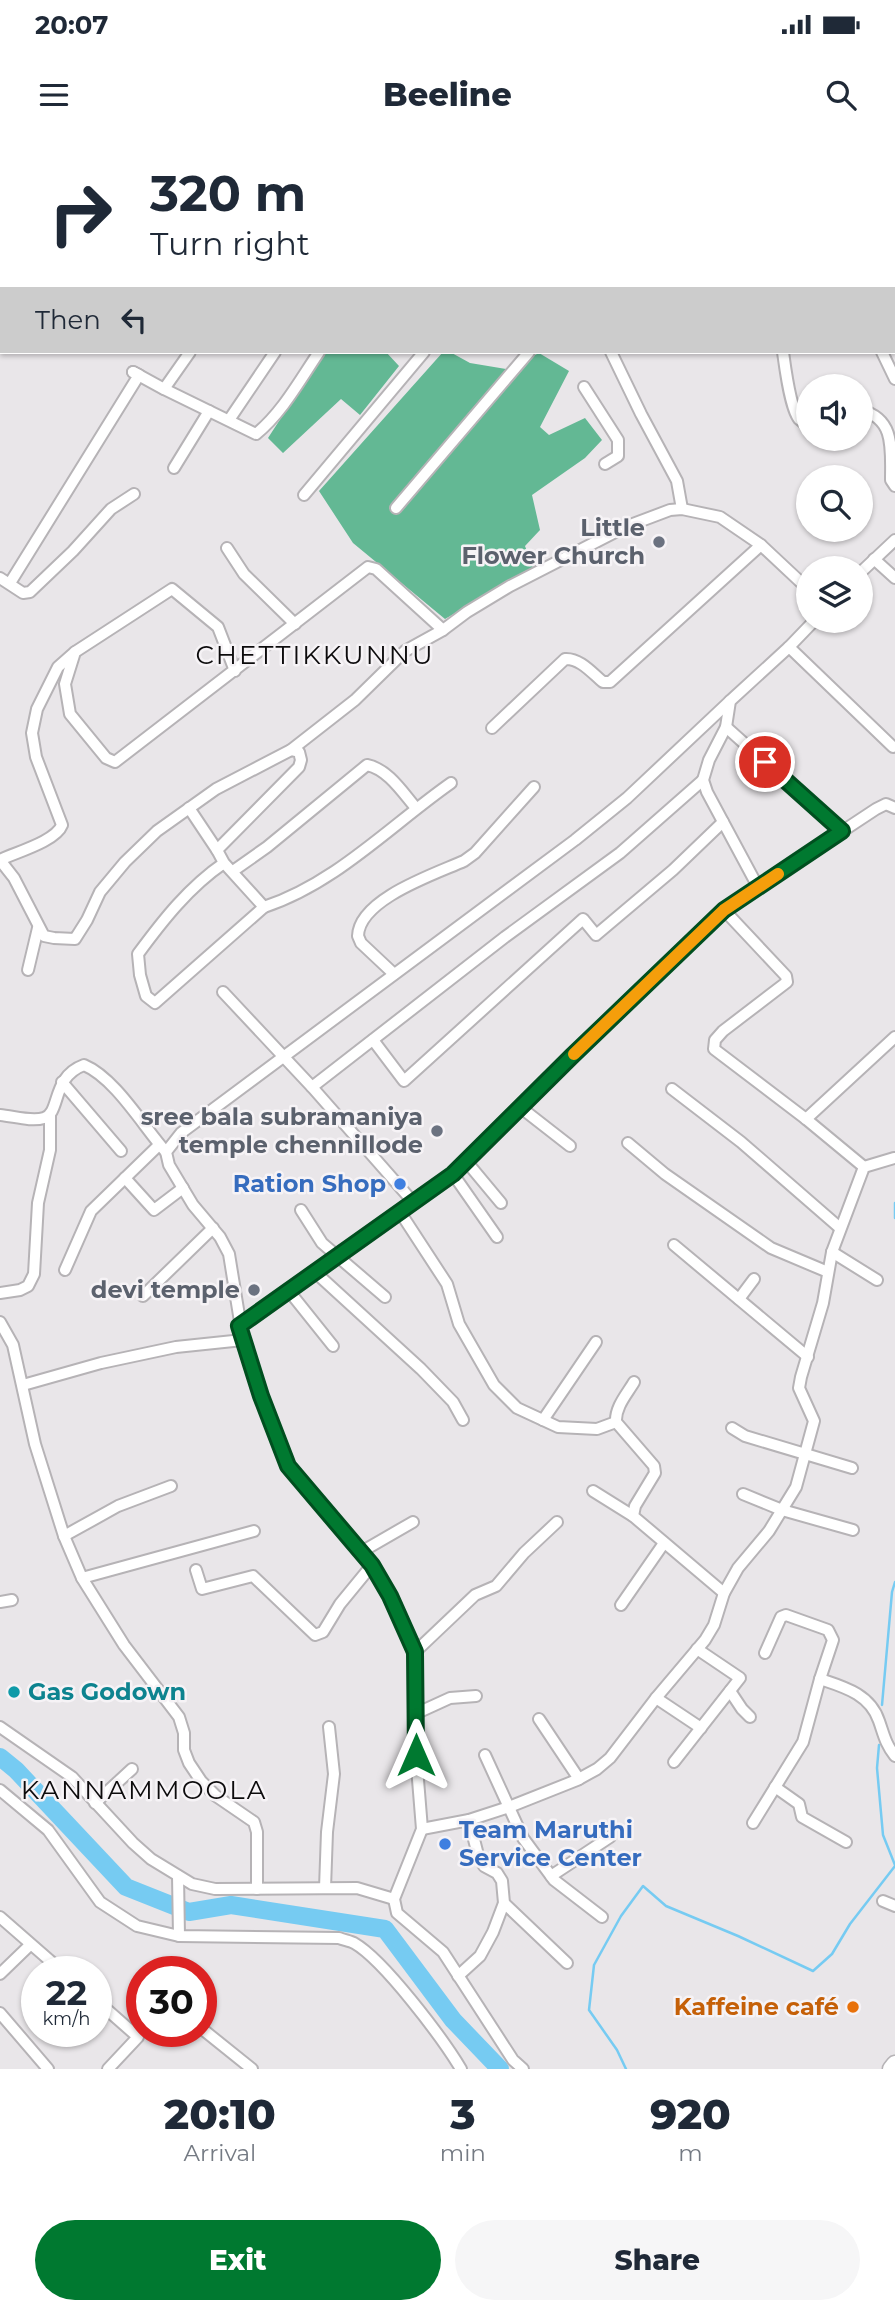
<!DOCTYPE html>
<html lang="en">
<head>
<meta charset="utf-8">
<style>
	:root { --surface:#fff; --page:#f6f6f7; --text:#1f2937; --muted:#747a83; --accent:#007930 }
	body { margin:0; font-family:Montserrat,sans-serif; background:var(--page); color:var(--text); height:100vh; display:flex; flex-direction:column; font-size:26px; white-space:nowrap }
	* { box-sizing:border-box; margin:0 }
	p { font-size:23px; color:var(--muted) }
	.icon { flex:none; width:38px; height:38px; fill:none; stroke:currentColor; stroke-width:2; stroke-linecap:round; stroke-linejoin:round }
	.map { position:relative; height:1929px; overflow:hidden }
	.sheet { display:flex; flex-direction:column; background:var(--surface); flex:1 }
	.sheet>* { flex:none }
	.hud { position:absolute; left:0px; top:0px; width:896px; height:214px; box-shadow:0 2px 5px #0004; background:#fff; color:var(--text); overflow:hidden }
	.fabs { position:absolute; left:796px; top:234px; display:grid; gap:14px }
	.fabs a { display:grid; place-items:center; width:77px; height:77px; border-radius:50%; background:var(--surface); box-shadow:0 2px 5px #0004; font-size:35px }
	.speed { position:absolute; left:21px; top:1816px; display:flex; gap:14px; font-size:35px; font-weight:700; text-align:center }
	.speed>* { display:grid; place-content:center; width:91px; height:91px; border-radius:50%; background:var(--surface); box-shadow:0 2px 5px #0004; line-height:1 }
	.speed small { font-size:18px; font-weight:400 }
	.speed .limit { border:10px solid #d22; background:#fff; color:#111 }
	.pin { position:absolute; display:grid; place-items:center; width:60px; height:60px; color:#fff; margin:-30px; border:4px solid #fff; border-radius:50%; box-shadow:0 2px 7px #0007 }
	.me { position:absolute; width:77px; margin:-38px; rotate:0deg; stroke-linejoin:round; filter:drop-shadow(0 0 5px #0008) }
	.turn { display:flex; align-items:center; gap:24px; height:147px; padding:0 35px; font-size:32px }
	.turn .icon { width:91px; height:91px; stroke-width:2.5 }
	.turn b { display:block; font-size:49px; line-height:60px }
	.then { display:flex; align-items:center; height:66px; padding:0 35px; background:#0003; gap:14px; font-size:26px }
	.eta { display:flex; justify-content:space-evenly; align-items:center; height:119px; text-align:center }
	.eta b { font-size:42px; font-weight:800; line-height:49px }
	.button { display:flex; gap:14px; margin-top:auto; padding:14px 35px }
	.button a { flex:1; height:80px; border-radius:42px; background:var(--accent); color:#fff; font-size:28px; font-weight:800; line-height:80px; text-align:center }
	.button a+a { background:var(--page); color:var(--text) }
	.status { display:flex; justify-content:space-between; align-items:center; height:49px; padding:0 35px; background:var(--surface); direction:ltr }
	.status svg { height:19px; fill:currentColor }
	header { display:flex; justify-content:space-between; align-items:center; height:91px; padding:0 35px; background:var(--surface); font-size:32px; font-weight:800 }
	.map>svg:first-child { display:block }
	.forest { fill:#63b894 }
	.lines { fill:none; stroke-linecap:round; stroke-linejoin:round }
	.stream { stroke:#76cbf2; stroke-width:2.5 }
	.river { stroke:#76cbf2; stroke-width:18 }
	.minor-casing { stroke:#b6b3b6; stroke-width:14 }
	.secondary-casing { stroke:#b6b3b6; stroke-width:19 }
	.minor { stroke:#fff; stroke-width:10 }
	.secondary { stroke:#fff; stroke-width:16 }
	.route-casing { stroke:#004f1f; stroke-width:18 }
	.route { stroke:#007930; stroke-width:12 }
	.slow { stroke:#f59e0b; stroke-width:12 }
	.worship-dot { fill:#6b7280; stroke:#f6f3f6; stroke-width:2.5 }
	.shop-dot { fill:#3f7fe0; stroke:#f6f3f6; stroke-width:2.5 }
	.culture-dot { fill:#0f9aa8; stroke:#f6f3f6; stroke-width:2.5 }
	.food-dot { fill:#e8710a; stroke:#f6f3f6; stroke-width:2.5 }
	.labels { text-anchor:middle; stroke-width:5; stroke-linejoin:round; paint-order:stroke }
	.worship-label { font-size:24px; font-weight:bold; fill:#5b616d; stroke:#f6f3f6; text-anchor:end }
	.shop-label { font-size:24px; font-weight:bold; fill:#366cbe; stroke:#f6f3f6; text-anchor:end }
	.culture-label { font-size:24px; font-weight:bold; fill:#0d838f; stroke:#f6f3f6; text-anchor:start }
	.food-label { font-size:24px; font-weight:bold; fill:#c56008; stroke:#f6f3f6; text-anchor:end }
	.neighbourhood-label { font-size:26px; letter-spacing:2px; fill:#0c0b0c; stroke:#f6f3f6 }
</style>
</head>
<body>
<div class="status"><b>20:07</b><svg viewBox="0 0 49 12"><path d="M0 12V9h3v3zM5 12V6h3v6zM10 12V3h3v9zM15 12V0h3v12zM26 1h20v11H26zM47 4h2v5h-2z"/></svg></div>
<header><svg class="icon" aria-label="menu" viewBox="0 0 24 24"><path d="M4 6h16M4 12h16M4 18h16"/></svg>Beeline<svg class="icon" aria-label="search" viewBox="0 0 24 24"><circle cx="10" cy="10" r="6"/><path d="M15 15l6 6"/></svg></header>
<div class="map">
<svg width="895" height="1929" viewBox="0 0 895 1929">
	<rect width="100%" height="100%" fill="#e9e6e9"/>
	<!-- forest -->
	<g class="forest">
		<path d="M324,212H386L399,226L360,275L341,259L283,313L268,298Z"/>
		<path d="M443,212H450L470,223L506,229L539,213L569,231L540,287L549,295L585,278L602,300L585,318L532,355L540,390L525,406L533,428L445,479L353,403L319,351Z"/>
	</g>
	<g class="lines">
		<!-- stream -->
		<g class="stream">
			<path d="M895,1063V1078"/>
			<path d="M882,1565L892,1452L895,1442"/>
			<path d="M879,1605L877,1628L883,1695L895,1725"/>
			<path d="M626,1929L617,1910L589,1870L594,1825L621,1776L643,1746L666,1766L738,1796L813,1831L832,1814L850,1784L895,1726"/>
		</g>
		<!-- river -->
		<path class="river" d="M0,1617L16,1630L126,1747L189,1772L231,1765L385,1789L453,1880L500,1929"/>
		<defs>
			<g id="minor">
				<path d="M123,0L124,2"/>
				<path d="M166,0L167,2"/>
				<path d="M439,0L440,2"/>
				<path d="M608,0L610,2"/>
				<path d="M773,0L774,2"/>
				<path d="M851,0L852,2"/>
				<path d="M894,86L895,87"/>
				<path d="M894,170H895"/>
				<path d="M611,212L641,274L677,341L682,369"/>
				<path d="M783,212C785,226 790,268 799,279C801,281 806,284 808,285"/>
				<path d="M882,212L895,239"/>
				<path d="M133,232L164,249L256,294C282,273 300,240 319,212"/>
				<path d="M584,247L618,300V316L605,324"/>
				<path d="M164,249L190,212"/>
				<path d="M861,270C895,279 891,308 891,340L895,346"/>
				<path d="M229,280L275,212"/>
				<path d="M174,328L209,271"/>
				<path d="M304,355L424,212"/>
				<path d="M396,368L529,212"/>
				<path d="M227,408L244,434L295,484"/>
				<path d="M874,419L895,438"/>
				<path d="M861,432L895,400"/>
				<path d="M0,438L23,453L30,452L73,411L111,369L134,354"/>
				<path d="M10,443L139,235L133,232"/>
				<path d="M789,507L893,607"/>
				<path d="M235,531L218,487L172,449L75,512L65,544L70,574L106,618L115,622L368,427L376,429L443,490"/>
				<path d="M726,587L842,691"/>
				<path d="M492,588L565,519C580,518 592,533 603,542H610L761,405"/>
				<path d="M189,668L217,710"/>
				<path d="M2,719C17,712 56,701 62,685L36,617L32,593L37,569L58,527L75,512"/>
				<path d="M0,720L14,738L44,796L54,798L75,799L87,780L100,752L125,722L157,691L216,649L291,610L355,560L405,511L443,490L467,472L510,446L625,387L670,370L682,369L720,377L761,405L808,449"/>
				<path d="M224,723L264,767L155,863L146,856L140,835L138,814C163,780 189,747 224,723L217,710L299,627L301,620L299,612L291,610"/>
				<path d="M233,731L267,707L367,625C388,629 403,653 416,668"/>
				<path d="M758,747L876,669L886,664L895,668"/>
				<path d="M264,767C335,744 391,685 451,643"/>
				<path d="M724,770L786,836L787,842L723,891L715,900L714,909L806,979L864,1027"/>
				<path d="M28,830L38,788"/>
				<path d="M394,834L361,803L358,796C359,759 435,734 464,721L475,713L534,647"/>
				<path d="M223,852L312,947L414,1063"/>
				<path d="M373,900L404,941L583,779L596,795L673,730L723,682"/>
				<path d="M62,942L121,1011"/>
				<path d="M312,947L505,797L620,713L703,640"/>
				<path d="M672,949L741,1002L840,1088"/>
				<path d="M520,967L570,1006"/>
				<path d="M0,975C13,976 31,982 44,978C61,973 51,937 84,925C115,938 143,986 166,1012"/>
				<path d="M806,979L895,897"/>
				<path d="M628,1003L665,1034L771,1108L828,1132"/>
				<path d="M466,1021L501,1063"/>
				<path d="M453,1034L497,1097"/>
				<path d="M125,1038L154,1070L183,1048"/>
				<path d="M301,1070L322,1103L385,1157"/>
				<path d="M400,1072L447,1144L459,1184L494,1245L517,1268L558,1287L597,1289L616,1282"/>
				<path d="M674,1105L808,1217"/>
				<path d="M832,1112L877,1140"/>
				<path d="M65,1130L91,1071L159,1005"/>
				<path d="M315,1132L421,1229L453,1262L463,1280"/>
				<path d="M289,1151L333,1206"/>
				<path d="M0,1153L20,1150L28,1146L34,1134L38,1063L50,1010V975"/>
				<path d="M143,1156L213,1088"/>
				<path d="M739,1159L754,1139"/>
				<path d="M0,1182L13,1205L35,1304L64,1396L82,1438L124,1505L179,1577L184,1593V1610L189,1623L201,1641L216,1656L254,1682L257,1692V1749"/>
				<path d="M239,1186L453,1034L572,916L724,770L758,747L707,652L703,640L709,620L726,587L730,561L789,507L814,481"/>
				<path d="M634,1242C627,1254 615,1267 616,1282L654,1326L655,1333L635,1366L633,1376L724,1453"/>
				<path d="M23,1245L101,1223L176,1207L243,1200"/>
				<path d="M543,1280L596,1202"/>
				<path d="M732,1288L745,1296L852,1328"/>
				<path d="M593,1351L633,1376"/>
				<path d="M743,1354L782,1370L853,1390"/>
				<path d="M64,1396L118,1366L171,1346"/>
				<path d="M361,1412L413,1382"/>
				<path d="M196,1430L202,1449L253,1436L315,1495L323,1492L340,1464L372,1425"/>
				<path d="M82,1438L254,1391"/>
				<path d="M0,1462L12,1460"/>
				<path d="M621,1465L664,1403"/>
				<path d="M415,1512L475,1455L496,1446L524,1413L557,1382"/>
				<path d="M820,1539C844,1547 870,1554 879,1581C884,1595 885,1603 895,1616"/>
				<path d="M730,1551L742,1569L750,1577"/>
				<path d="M656,1558L701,1588"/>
				<path d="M415,1574L450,1558L476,1556"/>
				<path d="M539,1579L579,1639"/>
				<path d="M0,1587L72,1637L133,1703L151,1719L192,1744L215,1749L357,1748L394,1759"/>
				<path d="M485,1615L523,1698L554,1740L602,1777"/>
				<path d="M674,1622L740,1538L697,1509"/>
				<path d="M775,1647L799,1664L802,1677L846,1702"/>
				<path d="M0,1650L48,1690L100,1762L137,1786L179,1796L339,1798C344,1800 350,1801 354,1803C384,1820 443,1899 461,1929"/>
				<path d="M95,1663L132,1629"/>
				<path d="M469,1680L478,1715L484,1726L497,1733L502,1741L504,1763L567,1823"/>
				<path d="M753,1683L803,1602L820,1539L833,1500L828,1490L786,1475L781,1477L765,1513"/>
				<path d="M422,1689L469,1680L509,1667L577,1640L597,1629L610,1618L656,1558L705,1500L714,1485L724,1453L738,1428L769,1391L796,1347L814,1281L799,1248L801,1237L823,1163L832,1112L864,1027L894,1018"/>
				<path d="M178,1736L179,1796"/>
				<path d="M551,1736L610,1697"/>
				<path d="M325,1748L327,1692L334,1634L329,1587"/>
				<path d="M883,1761L895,1766"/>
				<path d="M0,1777L63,1832"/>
				<path d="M0,1834L30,1805"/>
				<path d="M458,1836L480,1816L493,1792L504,1763"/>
				<path d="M96,1860L138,1897L108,1929"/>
				<path d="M0,1873L48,1929"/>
				<path d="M201,1888L252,1929"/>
				<path d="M523,1929L513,1920L443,1812L397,1773L394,1759L422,1689L416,1615L415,1512L390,1456L372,1425L287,1326L243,1200L229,1114L220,1097L193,1065L169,1025L166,1012L181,993L575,700L627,658L730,561"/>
			</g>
			<path id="secondary" d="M891,1929L895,1924"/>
		</defs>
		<!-- minor casing -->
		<use href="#minor" class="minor-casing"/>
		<!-- secondary casing -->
		<use href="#secondary" class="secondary-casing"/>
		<!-- minor -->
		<use href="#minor" class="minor"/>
		<!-- secondary -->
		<use href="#secondary" class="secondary"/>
	</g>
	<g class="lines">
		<defs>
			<path id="route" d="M416,1615L415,1512L390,1456L372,1425L288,1326L261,1256L239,1186L453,1034L572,916L724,770L842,691L765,622"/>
		</defs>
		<!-- route casing -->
		<use href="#route" class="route-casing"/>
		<!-- route -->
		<use href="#route" class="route"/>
		<!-- slow -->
		<path class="slow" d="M574,914L724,770L778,734"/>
	</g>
	<!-- markers -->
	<g class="worship-dot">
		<circle cx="659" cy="402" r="7"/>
		<circle cx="437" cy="991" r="7"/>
		<circle cx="254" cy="1150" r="7"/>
	</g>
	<g class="shop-dot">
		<circle cx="400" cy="1044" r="7"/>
		<circle cx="445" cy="1704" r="7"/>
	</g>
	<circle class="culture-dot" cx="14" cy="1552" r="7"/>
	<circle class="food-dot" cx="853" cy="1867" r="7"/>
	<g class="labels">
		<!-- worship labels -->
		<g class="worship-label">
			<text x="645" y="396">Little<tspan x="645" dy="28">Flower Church</tspan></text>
			<text x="423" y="985">sree bala subramaniya<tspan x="423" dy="28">temple chennillode</tspan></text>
			<text x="240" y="1158">devi temple</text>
		</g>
		<!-- shop labels -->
		<g class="shop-label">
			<text x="386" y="1052">Ration Shop</text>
			<text x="459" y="1698" text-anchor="start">Team Maruthi<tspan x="459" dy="28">Service Center</tspan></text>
		</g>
		<!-- culture labels -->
		<g class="culture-label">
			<text x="28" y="1560">Gas Godown</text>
		</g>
		<!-- food labels -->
		<g class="food-label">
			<text x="839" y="1875">Kaffeine café</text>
		</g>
		<!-- neighbourhood labels -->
		<g class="neighbourhood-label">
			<text x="315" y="524">CHETTIKKUNNU</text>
			<text x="144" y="1659">KANNAMMOOLA</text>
		</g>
	</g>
</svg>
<div class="fabs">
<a><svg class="icon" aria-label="sound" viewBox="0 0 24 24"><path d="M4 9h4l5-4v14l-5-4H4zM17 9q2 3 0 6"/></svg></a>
<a><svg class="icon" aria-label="search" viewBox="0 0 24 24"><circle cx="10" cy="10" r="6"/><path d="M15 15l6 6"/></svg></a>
<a><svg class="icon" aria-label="layers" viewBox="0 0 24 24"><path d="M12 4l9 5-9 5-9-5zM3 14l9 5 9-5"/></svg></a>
</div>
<div class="speed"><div>22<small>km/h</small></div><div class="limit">30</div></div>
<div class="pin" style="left:765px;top:622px;background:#d93025"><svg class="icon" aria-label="arrive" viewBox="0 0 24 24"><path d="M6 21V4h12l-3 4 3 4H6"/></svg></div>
<svg class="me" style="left:416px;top:1615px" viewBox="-20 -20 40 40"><path d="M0-17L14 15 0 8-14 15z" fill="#007930" stroke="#fff" stroke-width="4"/></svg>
<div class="hud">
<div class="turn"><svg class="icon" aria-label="right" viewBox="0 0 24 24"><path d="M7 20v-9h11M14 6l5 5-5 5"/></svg><div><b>320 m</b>Turn right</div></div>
<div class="then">Then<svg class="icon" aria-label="left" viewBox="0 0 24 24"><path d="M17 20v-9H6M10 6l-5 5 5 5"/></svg></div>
</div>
</div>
<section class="sheet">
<div class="eta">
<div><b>20:10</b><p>Arrival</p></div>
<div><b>3</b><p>min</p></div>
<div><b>920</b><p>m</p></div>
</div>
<div class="button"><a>Exit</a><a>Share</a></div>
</section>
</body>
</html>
